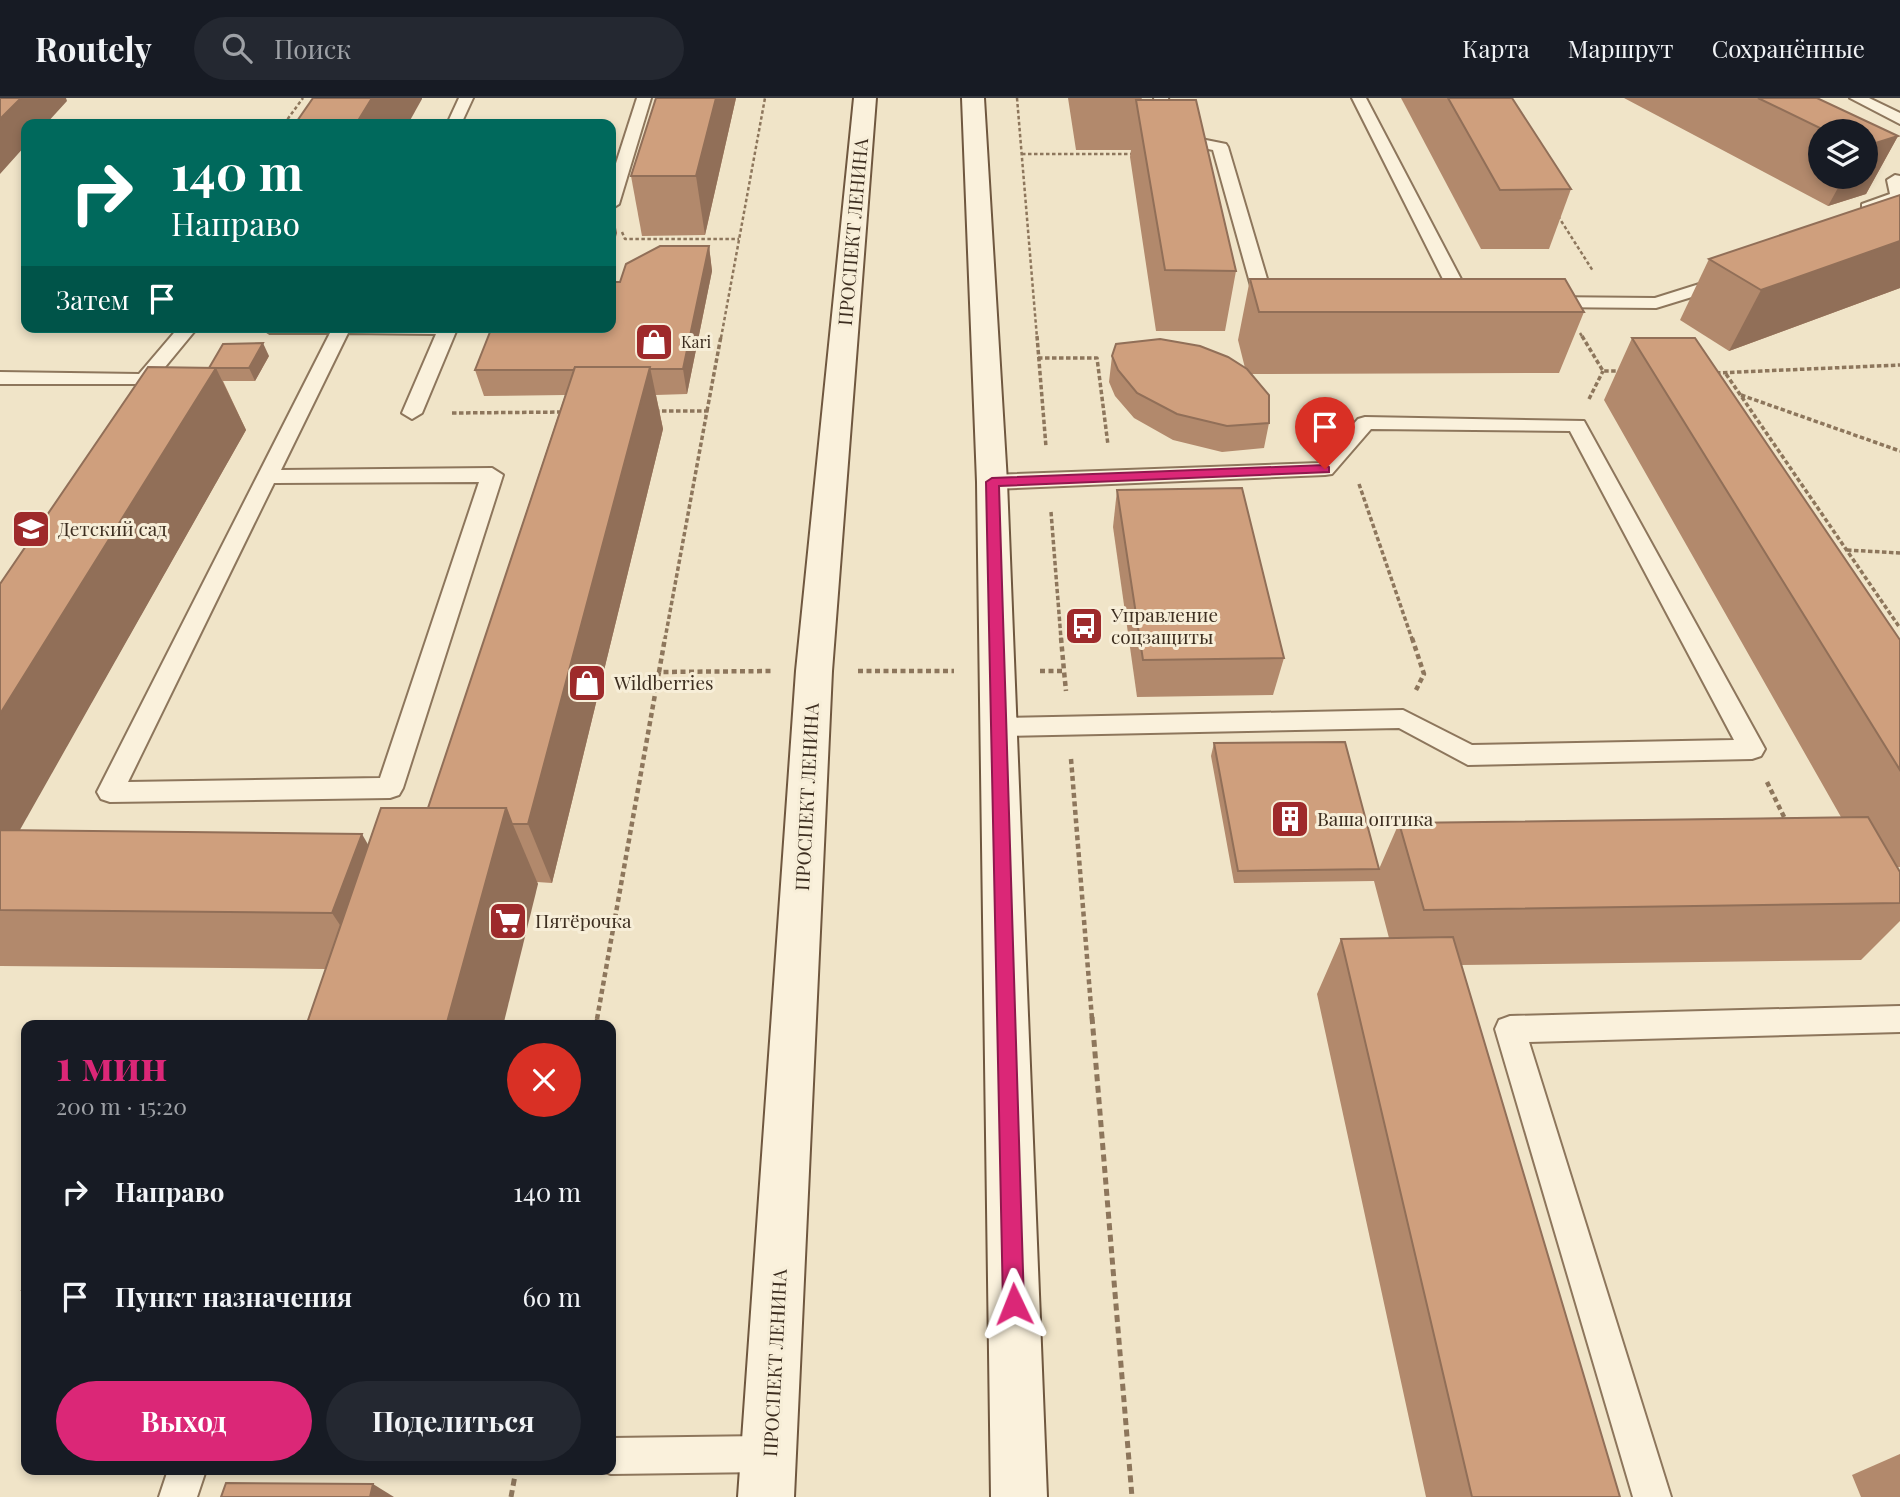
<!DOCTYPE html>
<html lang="ru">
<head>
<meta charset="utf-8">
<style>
	:root { --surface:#171b24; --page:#242831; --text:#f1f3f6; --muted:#9ea1a6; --line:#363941; --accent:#db2777 }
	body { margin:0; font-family:"Playfair Display",serif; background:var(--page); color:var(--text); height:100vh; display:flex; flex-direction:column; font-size:26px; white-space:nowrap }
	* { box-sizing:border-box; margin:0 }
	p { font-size:23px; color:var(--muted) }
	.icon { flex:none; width:38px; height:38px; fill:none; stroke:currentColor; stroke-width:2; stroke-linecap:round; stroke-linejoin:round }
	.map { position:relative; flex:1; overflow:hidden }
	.side { position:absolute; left:21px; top:922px; width:595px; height:455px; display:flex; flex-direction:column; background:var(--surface); border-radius:14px; box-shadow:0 4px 10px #0003 }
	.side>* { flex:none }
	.guide { position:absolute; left:21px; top:21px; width:595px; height:214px; border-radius:14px; box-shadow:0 4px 10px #0003; background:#00695c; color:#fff; overflow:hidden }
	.tools { position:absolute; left:1808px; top:21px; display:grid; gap:14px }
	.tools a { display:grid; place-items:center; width:70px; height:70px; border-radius:50%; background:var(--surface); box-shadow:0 4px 10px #0003; font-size:35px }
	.pin { position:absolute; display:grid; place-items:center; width:60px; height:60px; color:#fff; margin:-72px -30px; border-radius:50% 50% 50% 0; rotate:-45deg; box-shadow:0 0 7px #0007 }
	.pin .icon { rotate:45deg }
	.me { position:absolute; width:77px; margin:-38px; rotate:358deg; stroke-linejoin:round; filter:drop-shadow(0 0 5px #0008) }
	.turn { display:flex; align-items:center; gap:24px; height:147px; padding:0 35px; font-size:32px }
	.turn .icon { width:91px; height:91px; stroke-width:2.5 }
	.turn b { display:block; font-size:49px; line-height:60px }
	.then { display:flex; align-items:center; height:66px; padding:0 35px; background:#0003; gap:14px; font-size:26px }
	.round { display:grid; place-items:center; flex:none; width:74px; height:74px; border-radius:37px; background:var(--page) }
	.overview { display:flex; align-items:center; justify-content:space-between; height:119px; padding:0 35px }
	h1 { font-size:42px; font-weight:700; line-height:52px; color:var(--accent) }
	.primary-button { display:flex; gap:14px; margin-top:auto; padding:14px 35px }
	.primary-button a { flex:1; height:80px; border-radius:42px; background:var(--accent); color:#fff; font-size:28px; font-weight:700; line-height:80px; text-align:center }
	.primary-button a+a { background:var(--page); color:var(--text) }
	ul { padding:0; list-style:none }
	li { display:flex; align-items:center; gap:21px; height:105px; padding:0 35px }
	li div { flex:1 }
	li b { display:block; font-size:26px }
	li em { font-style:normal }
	header { display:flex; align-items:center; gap:42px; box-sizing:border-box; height:98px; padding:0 35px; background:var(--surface); border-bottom:2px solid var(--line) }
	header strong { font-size:33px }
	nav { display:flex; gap:38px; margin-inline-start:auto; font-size:24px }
	.search { width:490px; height:63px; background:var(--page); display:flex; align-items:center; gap:18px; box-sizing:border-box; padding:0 24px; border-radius:38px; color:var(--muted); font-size:26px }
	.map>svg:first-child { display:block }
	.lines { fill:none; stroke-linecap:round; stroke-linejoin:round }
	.service-casing { stroke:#8d765c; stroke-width:4 }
	.secondary-casing { stroke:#6f573f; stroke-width:4 }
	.path-far3 { stroke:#8d765c; stroke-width:2.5; stroke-dasharray:3.5 2.5; stroke-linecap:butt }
	.path-far2 { stroke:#8d765c; stroke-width:3.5; stroke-dasharray:4.5 2.5; stroke-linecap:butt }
	.path-far1 { stroke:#8d765c; stroke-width:4.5; stroke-dasharray:5 3.5; stroke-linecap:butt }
	.path { stroke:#8d765c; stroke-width:5; stroke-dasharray:7 4.5; stroke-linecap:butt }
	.service { fill:#faf1dc; fill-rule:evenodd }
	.secondary { fill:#faf1dc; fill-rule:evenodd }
	.wall { fill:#b2896c; fill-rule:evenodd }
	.shaded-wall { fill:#916f58 }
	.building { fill:#cf9f7d; stroke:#916f58; stroke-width:2 }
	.route { fill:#db2777; stroke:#8e194d; stroke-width:2 }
	.labels { text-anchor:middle; stroke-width:6; stroke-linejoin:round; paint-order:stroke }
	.far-poi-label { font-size:16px; fill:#3d2e20; stroke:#f7eed8; text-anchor:start }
	.street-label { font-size:19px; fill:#3d2e20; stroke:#f7eed8 }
	.poi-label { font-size:19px; fill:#3d2e20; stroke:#f7eed8; text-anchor:start }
</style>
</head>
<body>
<header>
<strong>Routely</strong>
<div class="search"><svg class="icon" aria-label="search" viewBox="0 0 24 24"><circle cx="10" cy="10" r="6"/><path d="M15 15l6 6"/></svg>Поиск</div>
<nav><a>Карта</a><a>Маршрут</a><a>Сохранённые</a></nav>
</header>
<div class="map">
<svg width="1900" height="1399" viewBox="0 0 1900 1399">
	<rect width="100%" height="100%" fill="#f0e4c8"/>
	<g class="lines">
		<defs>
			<g id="service">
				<path d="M459,0H473L461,26H447Z"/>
				<path d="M637,0H651L619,106L611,111V81Z"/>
				<path d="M1154,0H1168L1176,36L1226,46L1228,49L1273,201L1281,202L1284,206L1281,210L1265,211L1256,206L1213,52L1164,42Z"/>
				<path d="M1352,0H1366L1473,204L1470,208L1453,209L1444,204L1452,199Z"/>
				<path d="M1850,0H1869L1900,15V26Z"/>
				<path d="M1895,77L1900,78V103L1874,114H1862V106L1890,96L1887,82Z"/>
				<path d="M1728,177L1737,182L1734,186L1656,210L1543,209L1534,204L1543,199L1655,200Z"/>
				<path d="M179,229H198L151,286H0V274L139,276Z"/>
				<path d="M261,229L457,231L422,315L412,321L402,315L436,236L348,235L281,372L492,370L503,377L403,690L399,697L390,700L110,704L101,701L97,694L330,235H270ZM479,384L380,680L128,684L274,385Z"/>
				<path d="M1365,319L1584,323L1765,651L1761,658L1752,661L1468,667L1399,630L998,638L989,636L985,629L989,622L998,620L1403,612L1472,647L1734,642L1570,333L1371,331L1332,376L1325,377L992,391L981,384L992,377L1319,365L1358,321Z"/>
				<path d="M1900,908V934L1529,944L1671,1399H1633L1495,931L1499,922L1510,918Z"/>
				<path d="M770,1338L783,1343L788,1356L783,1369L770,1374L611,1376L600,1372H611V1340Z"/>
				<path d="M168,1372H206L197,1399H159Z"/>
			</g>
			<g id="secondary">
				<path d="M854,0H876L832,573L794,1399H738L796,573Z"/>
				<path d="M962,0H984L1007,384L1047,1399H991L977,384Z"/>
			</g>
		</defs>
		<!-- service casing -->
		<use href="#service" class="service-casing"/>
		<!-- secondary casing -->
		<use href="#secondary" class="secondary-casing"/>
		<!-- path-far3 -->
		<g class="path-far3">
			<path d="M1017,0L1037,240"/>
			<path d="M284,26L303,0"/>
			<path d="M1022,56H1136"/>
			<path d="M1558,118L1593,173"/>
			<path d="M622,134L625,141H739"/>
			<path d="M1580,235L1583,240"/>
			<path d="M721,240L765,0"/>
		</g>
		<!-- path-far2 -->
		<g class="path-far2">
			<path d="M1037,238L1046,349"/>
			<path d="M1582,238L1603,273H1623"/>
			<path d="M1038,260H1097L1108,347"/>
			<path d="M1716,275L1900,267"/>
			<path d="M1726,276L1900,530"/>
			<path d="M1741,297L1900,353"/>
			<path d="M1589,301L1603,273"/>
			<path d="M655,313H707L665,541"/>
			<path d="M707,313L721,238"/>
			<path d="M452,315L565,314"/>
			<path d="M1359,386L1412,541"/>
			<path d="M1051,414L1061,541"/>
			<path d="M1847,452L1900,455"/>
		</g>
		<!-- path-far1 -->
		<g class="path-far1">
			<path d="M1061,540L1064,573"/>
			<path d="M1412,540L1424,576L1416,592"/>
			<path d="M858,573H954"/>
			<path d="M1040,573H1064L1066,593"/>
			<path d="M659,574L665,540"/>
			<path d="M1071,661L1092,921"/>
			<path d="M1767,684L1786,723"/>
			<path d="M597,921L659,574L772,573"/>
		</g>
		<!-- path -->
		<g class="path">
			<path d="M1092,919L1132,1399"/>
			<path d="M596,928L598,919"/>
			<path d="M511,1399L516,1372"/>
		</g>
		<!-- service -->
		<use href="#service" class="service"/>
		<!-- secondary -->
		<use href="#secondary" class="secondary"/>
	</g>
	<!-- wall -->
	<g class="wall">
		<path d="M736,0L705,137L642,138L631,78Z"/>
		<path d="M1068,0H1142L1141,2L1236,173L1225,233H1156L1130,59L1131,52H1076Z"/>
		<path d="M1401,0H1512L1571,91L1549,151H1481Z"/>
		<path d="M1624,0H1817L1898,38L1866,96L1828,108ZM1820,33H1866V79H1820Z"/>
		<path d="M1900,97V190L1729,253L1680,222L1709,161Z"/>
		<path d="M709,148L712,173L687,296L656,297L663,331L552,785L537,784L538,786L326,871L0,868V486L209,270L269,258L255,283H223L246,332L19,732L369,748L428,710L565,297L484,298L475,272L620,184Z"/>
		<path d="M1250,181L1584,214L1559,275L1251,276L1269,325L1264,350L1222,354L1173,342L1134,320L1115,298L1109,284L1112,258L1245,270L1238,242Z"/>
		<path d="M1632,240L1900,542V769H1897L1900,774V823L1861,862L1461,867L1620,1399H1426L1317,896L1341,841L1389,840L1374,783L1234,785L1211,658L1214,645L1379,771L1399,725L1841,719L1604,302Z"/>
		<path d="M1117,392L1284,560L1273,597L1137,599L1113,429Z"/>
		<path d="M1900,1356V1399H1861L1852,1377Z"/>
	</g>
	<!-- shaded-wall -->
	<g class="shaded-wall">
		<path d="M21,0H66L67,3L46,26H26V47L0,76V21Z"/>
		<path d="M372,0H422V1L408,26H356Z"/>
		<path d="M716,0H736L705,137L696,78Z"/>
		<path d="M1898,38L1866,96L1828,108L1844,79H1866V48Z"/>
		<path d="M611,103L617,135L611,157Z"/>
		<path d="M1900,143V190L1729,253L1761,192Z"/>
		<path d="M709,148L712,173L687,296L683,271Z"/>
		<path d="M263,245L269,258L255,283L249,270Z"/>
		<path d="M650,269L663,331L552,785L528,726Z"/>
		<path d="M216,270L246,332L8,753L0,744V616Z"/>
		<path d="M506,710L538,786L503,928H446Z"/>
		<path d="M362,736L395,794L369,871L332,815Z"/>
		<path d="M373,1386L394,1399H370Z"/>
	</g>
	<!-- building -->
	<g class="building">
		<path d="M0,0H21L0,21Z"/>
		<path d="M313,0H372L356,26H295Z"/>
		<path d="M656,0H716L696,78H631Z"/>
		<path d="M1448,0H1512L1571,91L1500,92Z"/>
		<path d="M1758,0H1817L1898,38L1866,48V33H1826Z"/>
		<path d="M1136,2H1196L1236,173L1165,172Z"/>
		<path d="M1900,97V143L1761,192L1709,161Z"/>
		<path d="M660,148H709L683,271H650V269H575L574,272H475L492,229H611V184H620L626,166Z"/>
		<path d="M1250,181H1565L1584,214H1259Z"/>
		<path d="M1632,240H1695L1900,542V672Z"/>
		<path d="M1160,241L1200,248L1228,259L1247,271L1269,297V325L1227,328L1177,316L1137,295L1118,272L1112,258L1116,246Z"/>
		<path d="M263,245L249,270H209L223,246Z"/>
		<path d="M148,269L216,270L0,616V486Z"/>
		<path d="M575,269H650L528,726H512L506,710H428Z"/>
		<path d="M1242,390L1284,560L1143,562L1117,392Z"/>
		<path d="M1345,644L1379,771L1238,773L1214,645Z"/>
		<path d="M381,710H506L446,928H306Z"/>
		<path d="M1868,719L1900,774V805L1424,812L1399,725Z"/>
		<path d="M0,732L362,736L332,815L0,812Z"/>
		<path d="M1453,839L1620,1399H1472L1341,841Z"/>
		<path d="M26,1183V1192H22Z"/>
		<path d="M226,1385L373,1386L370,1399H221Z"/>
	</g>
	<!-- route -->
	<path class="route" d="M1325,367L1329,369V374L999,388L1024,1206L1021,1214L1014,1217L1006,1214L1003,1206L986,384L992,380Z"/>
	<!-- icons -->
	<defs>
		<symbol id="shop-square" viewBox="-11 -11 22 22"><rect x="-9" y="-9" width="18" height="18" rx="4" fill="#9e2a2b" stroke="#f7eed8"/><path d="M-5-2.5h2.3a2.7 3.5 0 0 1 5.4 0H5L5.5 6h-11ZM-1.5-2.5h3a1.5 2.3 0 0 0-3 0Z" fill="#fff"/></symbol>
		<symbol id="school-square" viewBox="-11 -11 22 22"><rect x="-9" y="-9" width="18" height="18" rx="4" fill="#9e2a2b" stroke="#f7eed8"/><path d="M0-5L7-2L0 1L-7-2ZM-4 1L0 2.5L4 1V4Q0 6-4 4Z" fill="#fff"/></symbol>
		<symbol id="bus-square" viewBox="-11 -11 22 22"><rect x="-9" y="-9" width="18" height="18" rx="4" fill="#9e2a2b" stroke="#f7eed8"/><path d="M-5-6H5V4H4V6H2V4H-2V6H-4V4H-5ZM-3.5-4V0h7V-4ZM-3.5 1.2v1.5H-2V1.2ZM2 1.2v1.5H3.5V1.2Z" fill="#fff"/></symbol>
		<symbol id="building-square" viewBox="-11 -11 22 22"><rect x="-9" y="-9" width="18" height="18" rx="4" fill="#9e2a2b" stroke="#f7eed8"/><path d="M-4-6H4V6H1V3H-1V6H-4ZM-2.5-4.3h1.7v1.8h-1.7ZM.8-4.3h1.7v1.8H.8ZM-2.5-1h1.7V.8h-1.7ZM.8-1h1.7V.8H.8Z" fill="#fff"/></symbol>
		<symbol id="supermarket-square" viewBox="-11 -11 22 22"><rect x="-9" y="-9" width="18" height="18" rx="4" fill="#9e2a2b" stroke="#f7eed8"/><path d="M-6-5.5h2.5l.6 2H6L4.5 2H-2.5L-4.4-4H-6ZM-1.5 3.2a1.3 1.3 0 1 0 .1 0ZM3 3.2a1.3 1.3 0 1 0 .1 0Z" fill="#fff"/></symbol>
	</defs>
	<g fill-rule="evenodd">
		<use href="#shop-square" x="632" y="222" width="44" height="44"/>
		<use href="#school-square" x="9" y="409" width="44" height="44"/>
		<use href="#bus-square" x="1062" y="506" width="44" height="44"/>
		<use href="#shop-square" x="565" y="563" width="44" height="44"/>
		<use href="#building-square" x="1268" y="699" width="44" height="44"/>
		<use href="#supermarket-square" x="486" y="801" width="44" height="44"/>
	</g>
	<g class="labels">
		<!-- far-poi labels -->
		<g class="far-poi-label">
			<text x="681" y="250">Kari</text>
		</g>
		<!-- street labels -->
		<g class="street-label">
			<text transform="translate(853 134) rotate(-85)" y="7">ПРОСПЕКТ ЛЕНИНА</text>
			<text transform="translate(807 699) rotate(-87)" y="7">ПРОСПЕКТ ЛЕНИНА</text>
			<text transform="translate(775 1265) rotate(-87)" y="7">ПРОСПЕКТ ЛЕНИНА</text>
		</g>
		<!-- poi labels -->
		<g class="poi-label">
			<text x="58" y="438">Детский сад</text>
			<text x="1111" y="524">Управление<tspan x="1111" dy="22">соцзащиты</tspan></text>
			<text x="614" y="592">Wildberries</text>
			<text x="1317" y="728">Ваша оптика</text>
			<text x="535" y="830">Пятёрочка</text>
		</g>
	</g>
</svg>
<div class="tools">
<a><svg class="icon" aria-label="layers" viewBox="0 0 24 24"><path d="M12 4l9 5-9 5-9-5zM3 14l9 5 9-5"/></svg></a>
</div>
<div class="pin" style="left:1325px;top:371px;background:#d93025"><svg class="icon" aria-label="arrive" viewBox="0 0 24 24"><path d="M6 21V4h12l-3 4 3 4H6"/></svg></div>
<svg class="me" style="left:1014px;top:1206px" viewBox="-20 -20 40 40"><path d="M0-17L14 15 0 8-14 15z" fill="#db2777" stroke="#fff" stroke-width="4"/></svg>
<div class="guide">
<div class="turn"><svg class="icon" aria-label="right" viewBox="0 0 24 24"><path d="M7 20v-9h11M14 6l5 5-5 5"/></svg><div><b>140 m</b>Направо</div></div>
<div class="then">Затем<svg class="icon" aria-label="arrive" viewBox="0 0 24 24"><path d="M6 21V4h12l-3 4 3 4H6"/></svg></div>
</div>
<section class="side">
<div class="overview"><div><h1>1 мин</h1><p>200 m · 15:20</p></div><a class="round" style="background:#d93025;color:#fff"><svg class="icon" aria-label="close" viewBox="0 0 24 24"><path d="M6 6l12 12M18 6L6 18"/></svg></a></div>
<ul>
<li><svg class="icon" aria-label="right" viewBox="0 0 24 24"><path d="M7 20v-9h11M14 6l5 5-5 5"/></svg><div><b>Направо</b></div><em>140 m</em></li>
<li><svg class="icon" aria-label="arrive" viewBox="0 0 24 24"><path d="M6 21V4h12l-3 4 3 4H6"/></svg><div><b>Пункт назначения</b></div><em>60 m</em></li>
</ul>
<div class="primary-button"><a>Выход</a><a>Поделиться</a></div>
</section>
</div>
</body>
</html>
